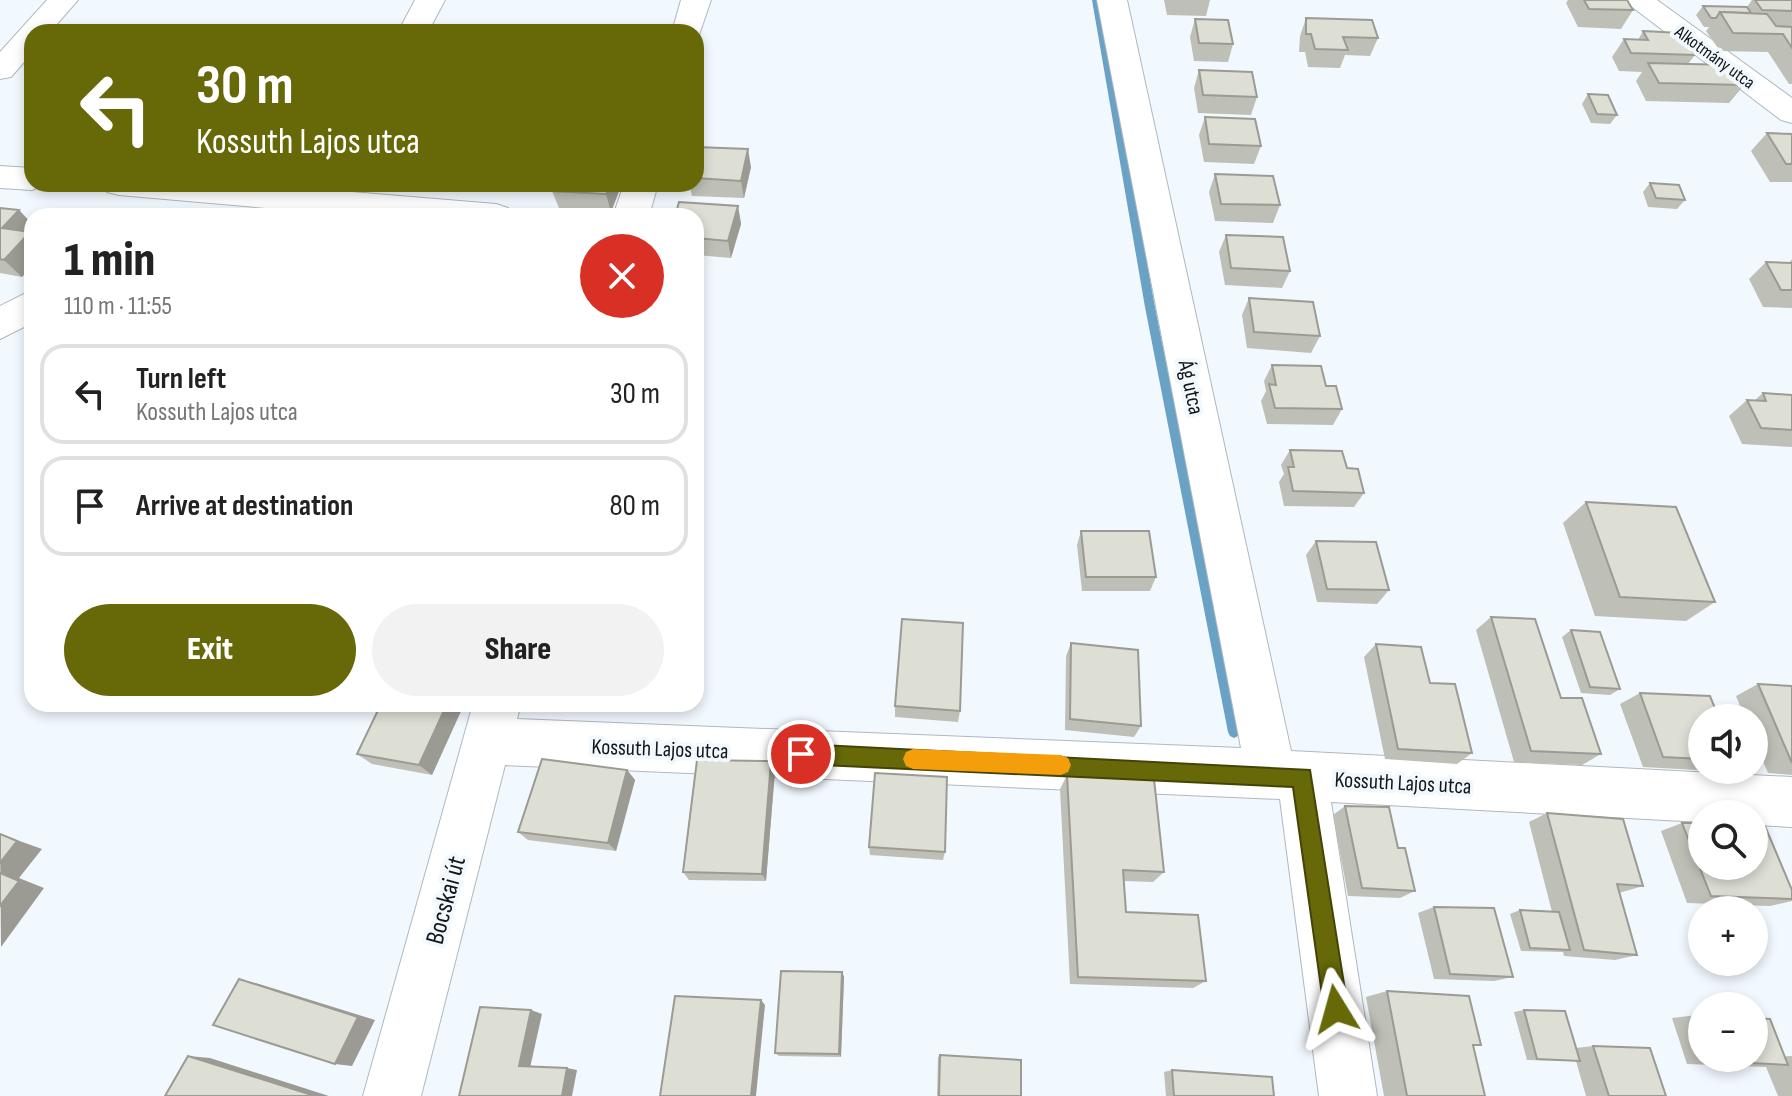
<!DOCTYPE html>
<html lang="en">
<head>
<meta charset="utf-8">
<style>
	:root { --surface:#fff; --page:#f2f2f2; --text:#222; --muted:#767676; --line:#e0e0e0; --accent:#676908 }
	body { margin:0; font-family:"Sofia Sans Condensed",sans-serif; background:var(--page); color:var(--text); height:100vh; display:flex; flex-direction:column; font-size:30px; white-space:nowrap }
	* { box-sizing:border-box; margin:0 }
	p { font-size:26px; color:var(--muted) }
	.icon { flex:none; width:44px; height:44px; fill:none; stroke:currentColor; stroke-width:2; stroke-linecap:round; stroke-linejoin:round }
	.map { position:relative; flex:1; overflow:hidden }
	.panel { position:absolute; left:24px; top:208px; width:680px; height:504px; display:flex; flex-direction:column; background:var(--surface); border-radius:24px; box-shadow:0 4px 12px #0003 }
	.panel>* { flex:none }
	.hud { position:absolute; left:24px; top:24px; width:680px; height:168px; border-radius:24px; box-shadow:0 4px 12px #0003; background:#676908; color:#fff; overflow:hidden }
	.controls { position:absolute; left:1688px; top:704px; display:grid; gap:16px }
	.controls a { display:grid; place-items:center; width:80px; height:80px; border-radius:50%; background:var(--surface); box-shadow:0 4px 12px #0003; font-size:40px }
	.pin { position:absolute; display:grid; place-items:center; width:68px; height:68px; color:#fff; margin:-34px; border:4px solid #fff; border-radius:50%; box-shadow:0 2px 8px #0007 }
	.me { position:absolute; width:88px; margin:-44px; rotate:352deg; stroke-linejoin:round; filter:drop-shadow(0 0 6px #0008) }
	.turn { display:flex; align-items:center; gap:28px; height:168px; padding:0 40px; font-size:36px }
	.turn .icon { width:104px; height:104px; stroke-width:2.5 }
	.turn b { display:block; font-size:56px; line-height:68px }
	.round { display:grid; place-items:center; flex:none; width:84px; height:84px; border-radius:42px; background:var(--page) }
	.head { display:flex; align-items:center; justify-content:space-between; height:136px; padding:0 40px }
	h1 { font-size:48px; font-weight:800; line-height:60px }
	.primary-button { display:flex; gap:16px; margin-top:auto; padding:16px 40px }
	.primary-button a { flex:1; height:92px; border-radius:48px; background:var(--accent); color:#fff; font-size:32px; font-weight:800; line-height:92px; text-align:center }
	.primary-button a+a { background:var(--page); color:var(--text) }
	ul { padding:0; list-style:none }
	li { display:flex; align-items:center; gap:24px; height:100px; margin:0 16px 12px; padding:0 24px; border:4px solid var(--line); border-radius:24px }
	li div { flex:1 }
	li b { display:block; font-size:30px }
	li em { font-style:normal }
	.map>svg:first-child { display:block }
	.lines { fill:none; stroke-linecap:round; stroke-linejoin:round }
	.stream { fill:#69a2c5; fill-rule:evenodd }
	.minor-casing { stroke:#afb8be; stroke-width:2 }
	.minor { fill:#fff; fill-rule:evenodd }
	.wall { fill:#bebfb6 }
	.shaded-wall { fill:#9b9b94 }
	.building { fill:#ddded4; stroke:#9b9b94; stroke-width:2 }
	.route { fill:#676908; stroke:#434405; stroke-width:2 }
	.slow { fill:#f59e0b }
	.labels { text-anchor:middle; stroke-width:8; stroke-linejoin:round; paint-order:stroke }
	.far-street-label { font-size:18px; fill:#131618; stroke:#f2f9fe }
	.street-label { font-size:22px; fill:#131618; stroke:#f2f9fe }
	.near-street-label { font-size:26px; fill:#131618; stroke:#f2f9fe }
</style>
</head>
<body>
<div class="map">
<svg width="1792" height="1096" viewBox="0 0 1792 1096">
	<rect width="100%" height="100%" fill="#f2f9fe"/>
	<g class="lines">
		<!-- stream -->
		<path class="stream" d="M1092,0H1100L1155,307L1240,732L1238,736L1234,738L1230,736L1228,732L1145,307Z"/>
		<defs>
			<g id="minor">
				<path d="M47,0H78L50,32H32V53L11,77L0,79V52Z"/>
				<path d="M415,0H445L428,32H398Z"/>
				<path d="M681,0H711L698,38L696,32H672Z"/>
				<path d="M1097,0H1127L1291,751L1792,777V827L1754,825V814H1702V822L1331,802L1377,1096H1319L1280,799L505,765L421,1096H363L473,704H521L517,719L1241,748Z"/>
				<path d="M1623,0H1657L1792,98V123L1781,120Z"/>
				<path d="M0,166L32,168V184H46L32,190L0,188Z"/>
				<path d="M102,184H256L496,204L508,208L514,216H357L119,195L107,192Z"/>
				<path d="M624,184H658L649,216H613Z"/>
				<path d="M32,290V323L0,339V306Z"/>
			</g>
		</defs>
		<!-- minor casing -->
		<use href="#minor" class="minor-casing"/>
		<!-- minor -->
		<use href="#minor" class="minor"/>
	</g>
	<!-- wall -->
	<g class="wall">
		<path d="M1164,0H1210L1206,16L1167,15Z"/>
		<path d="M1568,0H1627L1633,10L1621,29L1578,27L1566,3Z"/>
		<path d="M1752,0H1792V84H1789L1768,52L1720,51L1706,31L1709,27H1704L1696,15L1703,6L1747,7Z"/>
		<path d="M1306,18L1378,38L1370,56L1345,55L1340,68L1308,67L1305,52H1299L1300,36Z"/>
		<path d="M1195,19L1233,44L1228,62L1194,61L1190,37Z"/>
		<path d="M1643,31L1695,55L1688,64L1744,85L1729,103L1646,101L1636,81L1642,72L1619,71L1612,57L1624,39L1638,40Z"/>
		<path d="M1199,70L1257,97L1251,115L1198,113L1194,88Z"/>
		<path d="M1588,94L1617,115L1610,124L1591,123L1582,104Z"/>
		<path d="M1205,117L1261,146L1254,164L1204,162L1199,135Z"/>
		<path d="M1767,133L1792,134V182H1770L1751,151Z"/>
		<path d="M696,147L751,167L744,198L692,196L689,184H696Z"/>
		<path d="M1215,174L1280,205L1273,223L1215,221L1209,192Z"/>
		<path d="M1650,183L1685,200L1677,209L1648,207L1643,192Z"/>
		<path d="M555,184H620L621,186L611,212L559,208L552,191Z"/>
		<path d="M738,206L741,224L731,258L696,255V216Z"/>
		<path d="M0,208L19,210L32,224V266L22,277L0,273Z"/>
		<path d="M1226,235L1290,271L1282,288L1225,285L1219,252Z"/>
		<path d="M1792,259V308L1763,307L1749,279L1766,262L1789,263Z"/>
		<path d="M1249,298L1320,336L1311,353L1247,348L1242,315Z"/>
		<path d="M1272,365L1326,386L1342,409L1333,425L1267,424L1261,401L1266,391L1264,381Z"/>
		<path d="M1763,393L1792,395V447L1742,444L1729,416L1747,400H1755Z"/>
		<path d="M1290,450L1347,468L1364,493L1354,507L1284,506L1279,482L1284,474L1281,465Z"/>
		<path d="M1586,502L1715,602L1686,621L1595,616L1563,523Z"/>
		<path d="M1081,531L1156,577L1150,591H1082L1077,545Z"/>
		<path d="M1316,541L1389,590L1377,604L1317,602L1306,555Z"/>
		<path d="M1491,617L1561,698L1601,754L1582,765L1514,762L1476,630Z"/>
		<path d="M1571,630L1620,689L1610,695L1581,693L1562,637Z"/>
		<path d="M1071,643L1141,726L1134,737L1065,730L1066,656Z"/>
		<path d="M1376,644L1430,683L1472,753L1457,764L1385,759L1364,657Z"/>
		<path d="M1758,684L1792,686V775L1768,773L1754,740V718H1745L1736,696Z"/>
		<path d="M1640,693L1702,718V770H1716L1714,771L1643,767L1620,704Z"/>
		<path d="M895,706L960,711L958,722L895,717Z"/>
		<path d="M461,711L432,775L372,764L357,754Z"/>
		<path d="M771,761L775,771L766,881L689,880L683,872Z"/>
		<path d="M627,770L635,780L616,851L528,840L518,832Z"/>
		<path d="M1067,775L1164,872L1153,882L1124,881L1126,912L1206,981L1193,988L1070,984L1060,789Z"/>
		<path d="M1345,806L1398,848L1415,891L1400,898L1348,896L1333,815Z"/>
		<path d="M1547,813L1643,886L1619,893L1637,955L1615,960L1564,956L1563,952L1521,951L1510,914L1520,910L1552,912L1529,822Z"/>
		<path d="M1682,823L1792,890V901L1770,906L1687,903L1661,831Z"/>
		<path d="M869,847L945,852L943,860L870,855Z"/>
		<path d="M1434,907L1513,977L1494,981L1434,979L1418,913Z"/>
		<path d="M842,972L844,977L841,1057L779,1056L775,1053Z"/>
		<path d="M1387,991L1481,1045L1473,1046L1485,1096H1384L1366,997Z"/>
		<path d="M1524,1010L1576,1048L1593,1046L1666,1096H1586L1576,1061L1527,1060L1514,1012Z"/>
		<path d="M1697,1015H1702V1058H1754L1792,1056V1096H1778L1766,1067L1687,1064L1672,1018Z"/>
		<path d="M940,1055L1021,1096H937L938,1057Z"/>
		<path d="M1172,1070L1274,1096H1166L1164,1072Z"/>
	</g>
	<!-- shaded-wall -->
	<g class="shaded-wall">
		<path d="M748,149L751,167L744,198L741,181Z"/>
		<path d="M610,184H620L621,186L611,212L606,194Z"/>
		<path d="M738,206L741,224L731,258L728,241Z"/>
		<path d="M19,210L32,224V266L22,277L4,260L2,228Z"/>
		<path d="M447,704H454L461,711L432,775L419,765Z"/>
		<path d="M771,761L775,771L766,881L762,874Z"/>
		<path d="M627,770L635,780L616,851L608,843Z"/>
		<path d="M0,834L42,849L19,878L44,888L1,947Z"/>
		<path d="M842,972L844,977L841,1057L839,1054Z"/>
		<path d="M239,979L259,984L375,1020L352,1066L335,1064Z"/>
		<path d="M761,1000L765,1005L756,1096H751Z"/>
		<path d="M531,1010L542,1014L530,1068L519,1066Z"/>
		<path d="M188,1056L210,1058L329,1096H315Z"/>
		<path d="M567,1068L577,1070L572,1096H562Z"/>
	</g>
	<!-- building -->
	<g class="building">
		<path d="M1584,0H1627L1633,10L1589,9Z"/>
		<path d="M1755,0H1792V11L1762,10Z"/>
		<path d="M1703,6L1747,7L1751,13L1720,12L1716,18H1711Z"/>
		<path d="M1720,12L1767,14L1776,26L1792,27V48L1783,34L1733,33Z"/>
		<path d="M1306,18L1372,20L1378,38L1343,37L1348,50L1315,49L1311,34H1306Z"/>
		<path d="M1195,19L1228,20L1233,44L1199,43Z"/>
		<path d="M1643,31L1681,33L1695,55L1631,53L1624,39L1648,40Z"/>
		<path d="M1648,63L1731,65L1744,85L1659,83Z"/>
		<path d="M1199,70L1252,72L1257,97L1203,95Z"/>
		<path d="M1588,94L1608,95L1617,115L1597,114Z"/>
		<path d="M1205,117L1255,119L1261,146L1209,144Z"/>
		<path d="M1767,133L1792,134V164H1786Z"/>
		<path d="M696,147L748,149L741,181L696,178Z"/>
		<path d="M1215,174L1273,176L1280,205L1221,204Z"/>
		<path d="M1650,183L1679,185L1685,200L1656,198Z"/>
		<path d="M555,184H610L606,194L552,191Z"/>
		<path d="M679,202L738,206L728,241L696,238V216H675Z"/>
		<path d="M0,208L19,210L2,228L30,232L4,260L0,259Z"/>
		<path d="M1226,235L1283,237L1290,271L1231,268Z"/>
		<path d="M1766,262L1792,263V290H1781Z"/>
		<path d="M1249,298L1313,302L1320,336L1254,332Z"/>
		<path d="M1272,365L1321,366L1326,386H1336L1342,409L1275,408L1269,384L1276,385Z"/>
		<path d="M1763,393L1792,395V430L1761,428L1747,400L1766,401Z"/>
		<path d="M1290,450L1342,451L1347,468L1358,469L1364,493L1293,491L1288,467H1294Z"/>
		<path d="M1586,502L1676,507L1715,602L1620,597Z"/>
		<path d="M1081,531H1149L1156,577H1086Z"/>
		<path d="M1316,541L1376,542L1389,590L1327,589Z"/>
		<path d="M1491,617L1535,619L1561,698H1582L1601,754L1531,751Z"/>
		<path d="M902,619L963,623L960,711L895,706Z"/>
		<path d="M1571,630L1600,632L1620,689L1590,687Z"/>
		<path d="M1071,643L1138,650L1141,726L1070,719Z"/>
		<path d="M1376,644L1421,647L1430,683L1455,684L1472,753L1398,749Z"/>
		<path d="M1758,684L1792,686V763Z"/>
		<path d="M1640,693L1710,696L1719,718H1702V759L1663,757Z"/>
		<path d="M381,704H447L419,765L357,754Z"/>
		<path d="M542,759L627,770L608,843L518,832Z"/>
		<path d="M697,760L771,761L762,874L683,872Z"/>
		<path d="M875,773L947,777L945,852L869,847Z"/>
		<path d="M1067,775L1154,779L1164,872L1123,870L1126,912L1198,915L1206,981L1078,977Z"/>
		<path d="M1345,806L1389,807L1398,848H1405L1415,891L1362,888Z"/>
		<path d="M1547,813L1623,819L1643,886L1617,884L1637,955L1584,950Z"/>
		<path d="M1682,823H1702V866H1754V825L1765,826L1792,890V899L1711,896Z"/>
		<path d="M0,834L17,841L0,863Z"/>
		<path d="M0,873L19,881L0,906Z"/>
		<path d="M1434,907L1494,908L1513,977L1450,974Z"/>
		<path d="M1520,910L1559,912L1570,950L1530,948Z"/>
		<path d="M781,971L842,972L839,1054L775,1053Z"/>
		<path d="M239,979L358,1017L335,1064L213,1025Z"/>
		<path d="M1387,991L1469,996L1481,1045H1473L1485,1096H1407Z"/>
		<path d="M675,996L761,1000L751,1096H660Z"/>
		<path d="M480,1007L531,1010L519,1066L567,1068L562,1096H459Z"/>
		<path d="M1524,1010L1565,1011L1580,1061L1537,1059Z"/>
		<path d="M1697,1015H1702V1031Z"/>
		<path d="M1754,1018L1770,1019L1788,1065L1712,1061L1711,1058H1754Z"/>
		<path d="M1593,1046L1650,1048L1666,1096H1609Z"/>
		<path d="M940,1055L1021,1060V1096H939Z"/>
		<path d="M188,1056L315,1096H165Z"/>
		<path d="M1172,1070L1272,1077L1274,1096H1174Z"/>
	</g>
	<!-- route -->
	<path class="route" d="M801,744L1310,770L1348,1009L1344,1017L1336,1021L1328,1017L1324,1009L1293,787L801,764L794,761L791,754L794,747Z"/>
	<!-- slow -->
	<path class="slow" d="M913,749L1061,755L1068,758L1071,765L1068,772L1061,775L913,769L906,766L903,759L906,752Z"/>
	<g class="labels">
		<!-- far-street labels -->
		<g class="far-street-label">
			<text transform="translate(1715 57) rotate(36)" y="6">Alkotmány utca</text>
		</g>
		<!-- street labels -->
		<g class="street-label">
			<text transform="translate(1192 387) rotate(78)" y="8">Ág utca</text>
			<text transform="translate(660 748) rotate(2)" y="8">Kossuth Lajos utca</text>
			<text transform="translate(1403 782) rotate(3)" y="8">Kossuth Lajos utca</text>
		</g>
		<!-- near-street labels -->
		<g class="near-street-label">
			<text transform="translate(445 900) rotate(-75)" y="9">Bocskai út</text>
		</g>
	</g>
</svg>
<div class="controls">
<a><svg class="icon" aria-label="sound" viewBox="0 0 24 24"><path d="M4 9h4l5-4v14l-5-4H4zM17 9q2 3 0 6"/></svg></a>
<a><svg class="icon" aria-label="search" viewBox="0 0 24 24"><circle cx="10" cy="10" r="6"/><path d="M15 15l6 6"/></svg></a>
<a>+</a>
<a>−</a>
</div>
<div class="pin" style="left:801px;top:754px;background:#d93025"><svg class="icon" aria-label="arrive" viewBox="0 0 24 24"><path d="M6 21V4h12l-3 4 3 4H6"/></svg></div>
<svg class="me" style="left:1336px;top:1009px" viewBox="-20 -20 40 40"><path d="M0-17L14 15 0 8-14 15z" fill="#676908" stroke="#fff" stroke-width="4"/></svg>
<div class="hud">
<div class="turn"><svg class="icon" aria-label="left" viewBox="0 0 24 24"><path d="M17 20v-9H6M10 6l-5 5 5 5"/></svg><div><b>30 m</b>Kossuth Lajos utca</div></div>
</div>
<section class="panel">
<div class="head"><div><h1>1 min</h1><p>110 m · 11:55</p></div><a class="round" style="background:#d93025;color:#fff"><svg class="icon" aria-label="close" viewBox="0 0 24 24"><path d="M6 6l12 12M18 6L6 18"/></svg></a></div>
<ul>
<li><svg class="icon" aria-label="left" viewBox="0 0 24 24"><path d="M17 20v-9H6M10 6l-5 5 5 5"/></svg><div><b>Turn left</b><p>Kossuth Lajos utca</p></div><em>30 m</em></li>
<li><svg class="icon" aria-label="arrive" viewBox="0 0 24 24"><path d="M6 21V4h12l-3 4 3 4H6"/></svg><div><b>Arrive at destination</b></div><em>80 m</em></li>
</ul>
<div class="primary-button"><a>Exit</a><a>Share</a></div>
</section>
</div>
</body>
</html>
